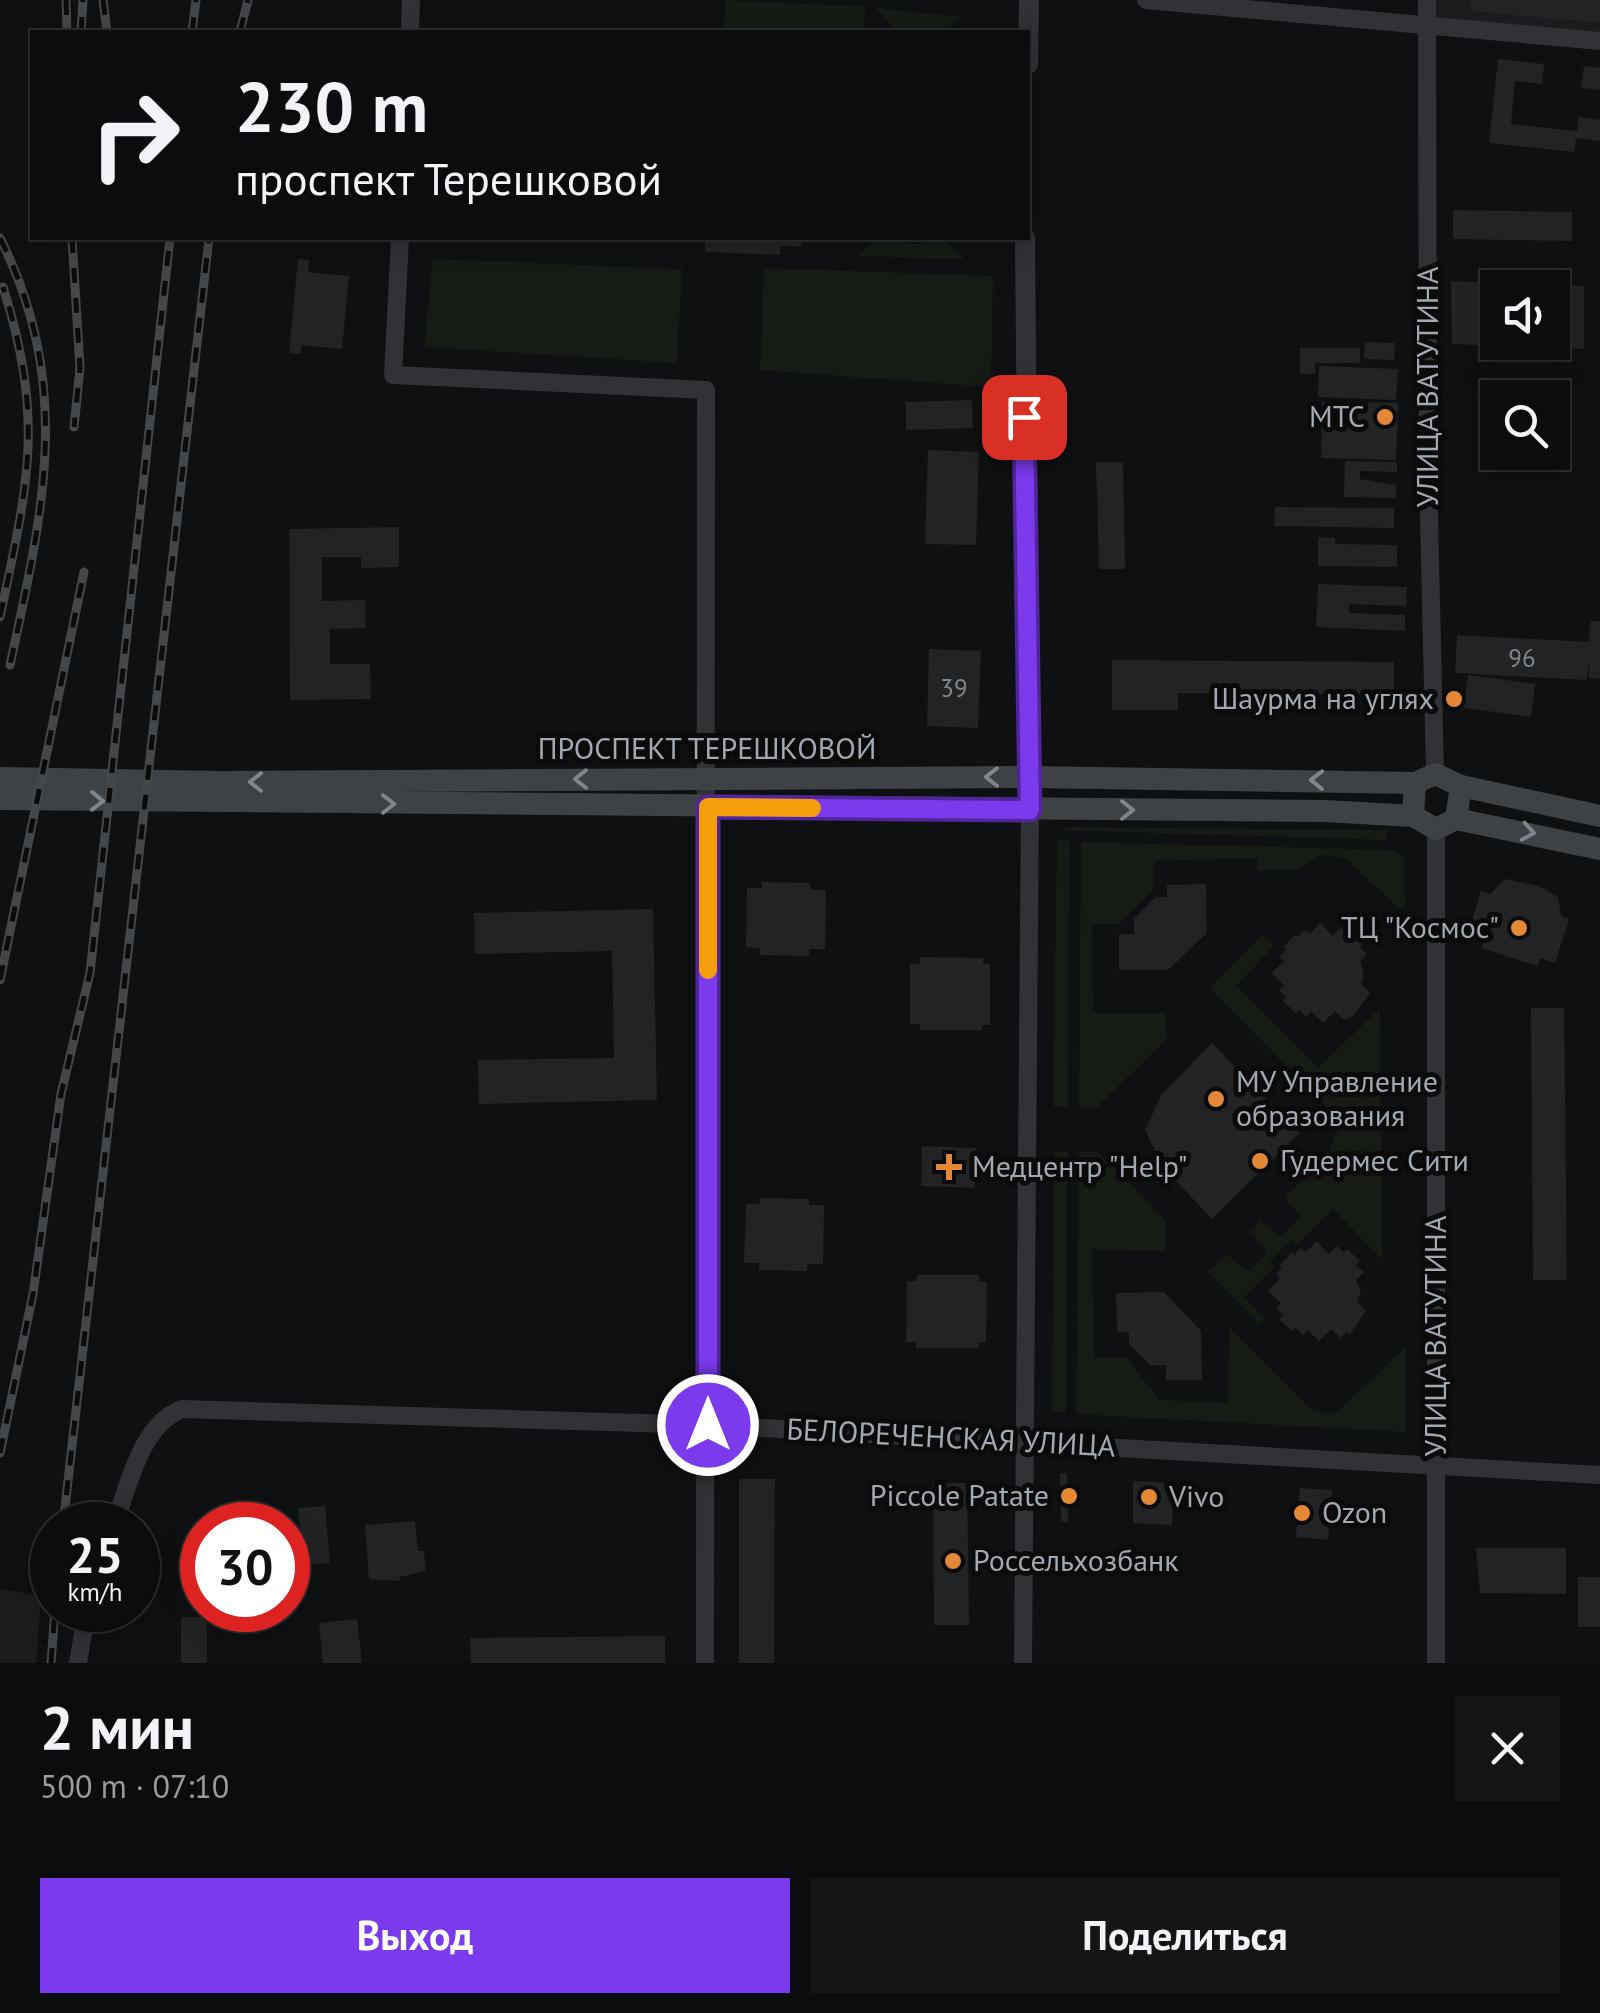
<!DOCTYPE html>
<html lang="ru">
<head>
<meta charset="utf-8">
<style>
	:root { --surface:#0b0c0d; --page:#141516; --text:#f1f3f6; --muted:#9a9b9d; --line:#2b2c2e; --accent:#7c3aed }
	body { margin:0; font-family:"PT Sans",sans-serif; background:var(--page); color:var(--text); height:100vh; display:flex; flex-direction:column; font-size:38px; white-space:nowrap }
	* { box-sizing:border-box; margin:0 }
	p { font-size:32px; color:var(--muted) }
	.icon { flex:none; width:55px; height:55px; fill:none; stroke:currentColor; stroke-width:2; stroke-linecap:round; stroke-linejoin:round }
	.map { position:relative; height:1663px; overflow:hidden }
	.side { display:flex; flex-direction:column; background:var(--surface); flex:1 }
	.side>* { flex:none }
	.top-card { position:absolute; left:30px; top:30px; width:1000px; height:210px; border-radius:0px; box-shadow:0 5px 25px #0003,0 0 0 2px var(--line); background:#0b0c0d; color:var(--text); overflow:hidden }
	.controls { position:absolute; left:1480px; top:270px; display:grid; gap:20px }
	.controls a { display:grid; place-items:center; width:90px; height:90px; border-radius:0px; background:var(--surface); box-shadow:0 5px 25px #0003,0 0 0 2px var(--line); font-size:50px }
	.speed { position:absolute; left:30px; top:1502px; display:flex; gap:20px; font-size:50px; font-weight:700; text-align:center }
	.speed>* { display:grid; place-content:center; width:130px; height:130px; border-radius:50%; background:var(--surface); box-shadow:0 5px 25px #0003,0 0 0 2px var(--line); line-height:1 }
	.speed small { font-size:25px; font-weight:400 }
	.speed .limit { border:15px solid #d22; background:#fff; color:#111 }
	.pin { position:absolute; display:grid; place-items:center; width:85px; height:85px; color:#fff; margin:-42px; border-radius:20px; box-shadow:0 5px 15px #0006 }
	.me { position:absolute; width:110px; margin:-55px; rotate:0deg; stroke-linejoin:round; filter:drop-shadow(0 0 8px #0008) }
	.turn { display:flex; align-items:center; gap:35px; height:210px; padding:0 40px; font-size:45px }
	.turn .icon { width:130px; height:130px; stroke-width:2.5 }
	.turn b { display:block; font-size:70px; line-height:85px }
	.round { display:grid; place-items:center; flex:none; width:105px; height:105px; border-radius:0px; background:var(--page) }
	.overview { display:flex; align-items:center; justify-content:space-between; height:170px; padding:0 40px }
	h1 { font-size:60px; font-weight:700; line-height:75px }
	.action { display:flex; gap:20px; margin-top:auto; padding:20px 40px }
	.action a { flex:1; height:115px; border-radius:0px; background:var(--accent); color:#fff; font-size:40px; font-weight:700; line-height:115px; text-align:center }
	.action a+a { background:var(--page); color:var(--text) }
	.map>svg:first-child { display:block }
	.built { fill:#1c1c1e }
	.green { fill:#161b16 }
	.building { fill:#222325 }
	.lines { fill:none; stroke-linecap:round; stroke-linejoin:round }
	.minor { stroke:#313235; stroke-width:18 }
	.tertiary { stroke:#313235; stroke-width:20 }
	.secondary { stroke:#3f4245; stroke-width:22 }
	.rail-casing { stroke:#44474a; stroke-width:9 }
	.rail { stroke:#0b0b0c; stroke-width:5; stroke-dasharray:15; stroke-linecap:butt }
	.oneway { stroke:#7f858b }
	.route-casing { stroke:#51269a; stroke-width:25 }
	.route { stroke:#7c3aed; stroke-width:18 }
	.slow { stroke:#f59e0b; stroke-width:18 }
	.poi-dot { fill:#e28836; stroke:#0b0b0c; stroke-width:4 }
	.labels { text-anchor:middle; stroke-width:10; stroke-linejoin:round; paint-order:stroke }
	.number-label { font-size:25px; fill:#81878c }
	.street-label { font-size:30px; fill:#a2a9b0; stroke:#0b0b0c }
	.poi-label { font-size:30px; fill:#a2a9b0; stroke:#0b0b0c; text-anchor:start }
</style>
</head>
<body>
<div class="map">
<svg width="1600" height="1663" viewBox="0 0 1600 1663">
	<rect width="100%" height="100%" fill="#0f1011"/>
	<!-- built -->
	<g class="built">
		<path d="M1427,0H1600V35L1427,16Z"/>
		<path d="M0,1589L41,1596L36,1663H0Z"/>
	</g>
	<!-- green -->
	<g class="green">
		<path d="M725,0L865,7L864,32H724Z"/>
		<path d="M876,8L961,17L944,32H896Z"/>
		<path d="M878,238L915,244L943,238L964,259L858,256Z"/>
		<path d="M433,259L682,269L677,363L424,347Z"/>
		<path d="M764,268L993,276L991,387L760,370Z"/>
		<path d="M1069,827L1387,830L1386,840L1061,830Z"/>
		<path d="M1057,840L1069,841L1068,1106H1053Z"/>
		<path d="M1081,842L1394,850L1404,857L1405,908H1398L1345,858L1321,855L1298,870H1257V858L1154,861L1153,889L1119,924H1092L1093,1013H1166L1167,1039L1097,1107L1079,1108Z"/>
		<path d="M1264,934L1274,946L1236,986L1318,1068L1380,1008L1382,1260L1333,1209L1297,1245L1291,1240L1270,1262L1274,1267L1244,1297L1264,1318L1259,1324L1208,1272L1227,1254L1248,1272L1268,1252L1249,1232L1261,1220L1280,1238L1301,1216L1284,1197C1308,1174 1345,1152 1333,1114L1210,988Z"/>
		<path d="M1054,1152H1067L1066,1412H1052Z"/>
		<path d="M1079,1152H1098L1166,1221V1251L1092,1249L1094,1358L1126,1357L1159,1400L1228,1402L1229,1326L1312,1410L1329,1414L1340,1410L1406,1346V1432L1076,1414Z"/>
	</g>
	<!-- building -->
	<g class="building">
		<path d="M1471,0H1600V23L1470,11Z"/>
		<path d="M1498,59L1544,64L1542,84L1515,81L1511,124L1577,131L1578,117L1600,120V141L1576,138L1574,152L1489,143Z"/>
		<path d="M1584,66L1600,68V90L1581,88Z"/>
		<path d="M1453,210L1572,212V241L1453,239Z"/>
		<path d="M705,238H802L801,247L781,246L780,255L705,252Z"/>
		<path d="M298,259L309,260L308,272L349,276L342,349L301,345V354L289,353Z"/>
		<path d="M1451,281L1532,284L1498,288V342H1552V285L1584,286V349L1452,344Z"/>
		<path d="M1365,342L1395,343L1394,360L1364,359Z"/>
		<path d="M1300,348H1360V363H1315V374H1300Z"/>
		<path d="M1319,366L1398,369L1396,400L1318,397Z"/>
		<path d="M972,400L973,428L906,430V402Z"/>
		<path d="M1322,401L1398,403L1396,460L1321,458Z"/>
		<path d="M928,450L979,452L976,545L925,544Z"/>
		<path d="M1345,461L1397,462V472L1360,471V479L1396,485V498L1344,497Z"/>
		<path d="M1096,462H1123L1125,569H1099Z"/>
		<path d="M1275,507L1394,508V528L1274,526Z"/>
		<path d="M399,527V567L361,568V557H322V601L365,600L366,628L330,629V664H370L371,699L290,700L289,529Z"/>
		<path d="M1318,537L1335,538V544L1397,545V567L1318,566Z"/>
		<path d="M1318,584L1407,587L1406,606L1349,604V613L1405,615V631L1316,627Z"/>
		<path d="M1590,621H1600V679L1589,678V659L1587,680L1455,673L1457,635L1589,642Z"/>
		<path d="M929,649L981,651L978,728L927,726Z"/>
		<path d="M1112,660L1394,662V695L1178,693V710H1112Z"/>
		<path d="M1468,675L1535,684L1531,717L1464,708Z"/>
		<path d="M1505,879L1539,886L1558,897L1561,916L1569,919L1555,963L1540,958L1537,966L1481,948L1483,941L1468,935L1481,891L1490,894Z"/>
		<path d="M762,882L810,883V889L826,890L825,949H809V956L760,955V948L746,947L747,888H762Z"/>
		<path d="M1206,884L1207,933L1168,970H1119V934H1134V918L1156,897H1167V885Z"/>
		<path d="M653,909L657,1100L479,1104L478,1060L614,1058L612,951L475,954L474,913Z"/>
		<path d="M1320,923L1333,936L1341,928L1347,935L1351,931L1363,943L1360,947L1367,954L1360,962L1364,973L1361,984L1370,993L1353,1016L1344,1020L1335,1011L1323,1023L1312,1012L1306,1017L1299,1010L1296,1013L1283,1001L1286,997L1279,990L1284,985L1272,973L1284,961L1279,957L1286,950L1283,947L1295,935L1298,937L1305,930L1310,934Z"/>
		<path d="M920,957L983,958V964H990V1025H982V1030H920V1024H910V964H920Z"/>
		<path d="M1531,1008H1564L1567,1280H1533Z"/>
		<path d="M1212,1043L1299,1133L1212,1219L1162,1166L1145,1130L1162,1094Z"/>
		<path d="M922,1146L976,1148L975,1188L921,1186Z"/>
		<path d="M760,1198L809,1199V1205H824L823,1264H807V1271L759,1270V1263H744L746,1204H760Z"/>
		<path d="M1317,1241L1329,1254L1337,1246L1344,1252L1347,1249L1360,1261L1356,1265L1364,1272L1356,1280L1361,1291L1357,1302L1366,1311L1350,1334L1347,1331L1341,1338L1331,1329L1319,1341L1308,1330L1303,1335L1295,1327L1292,1331L1279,1319L1283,1315L1276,1308L1281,1303L1268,1291L1280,1279L1276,1274L1282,1268L1280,1265L1292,1252L1294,1255L1301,1248L1306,1252Z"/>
		<path d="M917,1275H979V1282H987L986,1342H979V1348H916V1342H906L907,1281H917Z"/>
		<path d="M1164,1292L1201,1331L1202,1380H1166V1365H1150L1129,1344V1332H1117L1116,1293Z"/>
		<path d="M1060,1473H1067L1068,1522H1061Z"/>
		<path d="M739,1479H775L774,1663H739Z"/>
		<path d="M1133,1481L1174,1483L1172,1525L1133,1523Z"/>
		<path d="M933,1483H967L969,1625H934Z"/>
		<path d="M1300,1488L1332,1490L1328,1540L1296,1537Z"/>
		<path d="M325,1506L330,1563L303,1565L298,1508Z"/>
		<path d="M415,1521L418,1551H424L426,1571L399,1577L400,1581L369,1579L365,1525Z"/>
		<path d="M1476,1548H1566V1594L1480,1593Z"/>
		<rect x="1578" y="1577" width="22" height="50"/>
		<rect x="181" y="1617" width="26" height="46"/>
		<path d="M357,1619L362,1663H323L319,1623Z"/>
		<path d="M665,1636V1663H471L470,1638Z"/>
	</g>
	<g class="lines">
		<!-- minor -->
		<g class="minor">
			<path d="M1146,0L1600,41"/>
			<path d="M1427,0L1428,474L1435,774"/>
			<path d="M410,32L411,0"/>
			<path d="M400,238L393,375L706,390L705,1663"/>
			<path d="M1436,829V1663"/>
			<path d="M114,1525C129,1486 140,1425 182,1409L708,1425L1600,1475"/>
			<path d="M78,1663L87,1610"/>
			<path d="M1023,1663L1030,799"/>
		</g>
		<!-- tertiary -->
		<g class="tertiary">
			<path d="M1028,64L1029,0"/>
			<path d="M1025,238L1030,795"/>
		</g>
		<!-- secondary -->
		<g class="secondary">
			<path d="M1435,774L1461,786L1456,819L1436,829L1413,816L1415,783Z"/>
			<path d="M0,778L219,782L1030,777L1415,783"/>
			<path d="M1461,786L1600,816"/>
			<path d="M0,799L1325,811L1413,816"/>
			<path d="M1456,819L1600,849"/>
		</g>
		<defs>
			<g id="rail">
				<path d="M66,0L67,32"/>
				<path d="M103,0L107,32"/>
				<path d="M81,32L83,0"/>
				<path d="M192,32L196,0"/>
				<path d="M240,32L248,0"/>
				<path d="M0,238C74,386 43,512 10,665"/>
				<path d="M72,238L80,368L74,427"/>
				<path d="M0,617C28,485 45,420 3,287"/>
				<path d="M0,980L84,572"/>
				<path d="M0,1453L33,1294L61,1094L90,973L170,238"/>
				<path d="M63,1525L209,238"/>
				<path d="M51,1663L55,1610"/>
			</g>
		</defs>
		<!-- rail casing -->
		<use href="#rail" class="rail-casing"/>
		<!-- rail -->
		<use href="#rail" class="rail"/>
	</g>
	<!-- one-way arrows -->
	<defs><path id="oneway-chevron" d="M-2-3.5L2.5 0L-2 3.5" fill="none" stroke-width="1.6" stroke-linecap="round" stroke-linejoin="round" transform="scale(2.5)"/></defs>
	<g class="oneway">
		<use href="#oneway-chevron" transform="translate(992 777) rotate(180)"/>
		<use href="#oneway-chevron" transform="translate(581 779) rotate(180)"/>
		<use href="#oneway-chevron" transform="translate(1317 780) rotate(-179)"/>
		<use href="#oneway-chevron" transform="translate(256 782) rotate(180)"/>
		<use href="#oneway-chevron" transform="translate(97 801) rotate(1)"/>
		<use href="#oneway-chevron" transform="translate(388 804)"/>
		<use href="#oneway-chevron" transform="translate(1127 810)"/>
		<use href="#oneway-chevron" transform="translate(1528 832) rotate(10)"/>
	</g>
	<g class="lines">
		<defs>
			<path id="route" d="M708,1425V807L1030,810L1024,417"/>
		</defs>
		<!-- route casing -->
		<use href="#route" class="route-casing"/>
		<!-- route -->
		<use href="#route" class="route"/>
		<!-- slow -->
		<path class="slow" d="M708,970V807L812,808"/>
	</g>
	<!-- markers -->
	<g class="poi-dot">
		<circle cx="1385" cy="417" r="10"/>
		<circle cx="1454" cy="699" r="10"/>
		<circle cx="1519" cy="928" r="10"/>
		<circle cx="1216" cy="1099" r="10"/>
		<circle cx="1260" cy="1161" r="10"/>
		<path d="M944 1152h10v10h10v10h-10v10h-10v-10h-10v-10h10z"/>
		<circle cx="1069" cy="1496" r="10"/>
		<circle cx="1149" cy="1497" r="10"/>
		<circle cx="1302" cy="1513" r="10"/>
		<circle cx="953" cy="1561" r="10"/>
	</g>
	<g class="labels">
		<!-- number labels -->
		<g class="number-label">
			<text x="1522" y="667">96</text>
			<text x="954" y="697">39</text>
		</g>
		<!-- street labels -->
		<g class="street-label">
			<text transform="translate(1428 387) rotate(-90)" y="10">УЛИЦА ВАТУТИНА</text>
			<text x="707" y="759">ПРОСПЕКТ ТЕРЕШКОВОЙ</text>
			<text transform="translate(1436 1336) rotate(-90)" y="10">УЛИЦА ВАТУТИНА</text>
			<text transform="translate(951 1438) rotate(3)" y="10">БЕЛОРЕЧЕНСКАЯ УЛИЦА</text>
		</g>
		<!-- poi labels -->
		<g class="poi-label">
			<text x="1365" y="427" text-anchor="end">МТС</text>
			<text x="1434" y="709" text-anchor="end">Шаурма на углях</text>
			<text x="1499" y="938" text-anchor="end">ТЦ "Космос"</text>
			<text x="1236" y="1092">МУ Управление<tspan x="1236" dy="34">образования</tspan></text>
			<text x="1280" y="1171">Гудермес Сити</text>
			<text x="972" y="1177">Медцентр "Help"</text>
			<text x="1049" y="1506" text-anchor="end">Piccole Patate</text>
			<text x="1169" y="1507">Vivo</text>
			<text x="1322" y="1523">Ozon</text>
			<text x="973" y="1571">Россельхозбанк</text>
		</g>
	</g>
</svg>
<div class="controls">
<a><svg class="icon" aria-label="sound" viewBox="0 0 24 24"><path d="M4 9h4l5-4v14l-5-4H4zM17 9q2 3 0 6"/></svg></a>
<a><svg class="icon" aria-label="search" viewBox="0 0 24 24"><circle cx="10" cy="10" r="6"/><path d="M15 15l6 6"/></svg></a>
</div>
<div class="speed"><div>25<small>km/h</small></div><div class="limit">30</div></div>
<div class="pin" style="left:1024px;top:417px;background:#d93025"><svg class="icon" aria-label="arrive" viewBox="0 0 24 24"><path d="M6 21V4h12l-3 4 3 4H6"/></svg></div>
<svg class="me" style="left:708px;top:1425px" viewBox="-20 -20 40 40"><circle r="17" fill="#7c3aed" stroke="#fff" stroke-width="3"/><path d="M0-11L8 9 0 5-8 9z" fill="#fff"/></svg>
<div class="top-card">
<div class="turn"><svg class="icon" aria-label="right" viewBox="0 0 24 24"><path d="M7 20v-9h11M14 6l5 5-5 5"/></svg><div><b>230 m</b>проспект Терешковой</div></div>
</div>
</div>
<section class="side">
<div class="overview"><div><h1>2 мин</h1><p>500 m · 07:10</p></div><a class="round"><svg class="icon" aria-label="close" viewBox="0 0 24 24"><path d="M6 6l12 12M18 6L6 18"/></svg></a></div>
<div class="action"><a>Выход</a><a>Поделиться</a></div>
</section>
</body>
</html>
